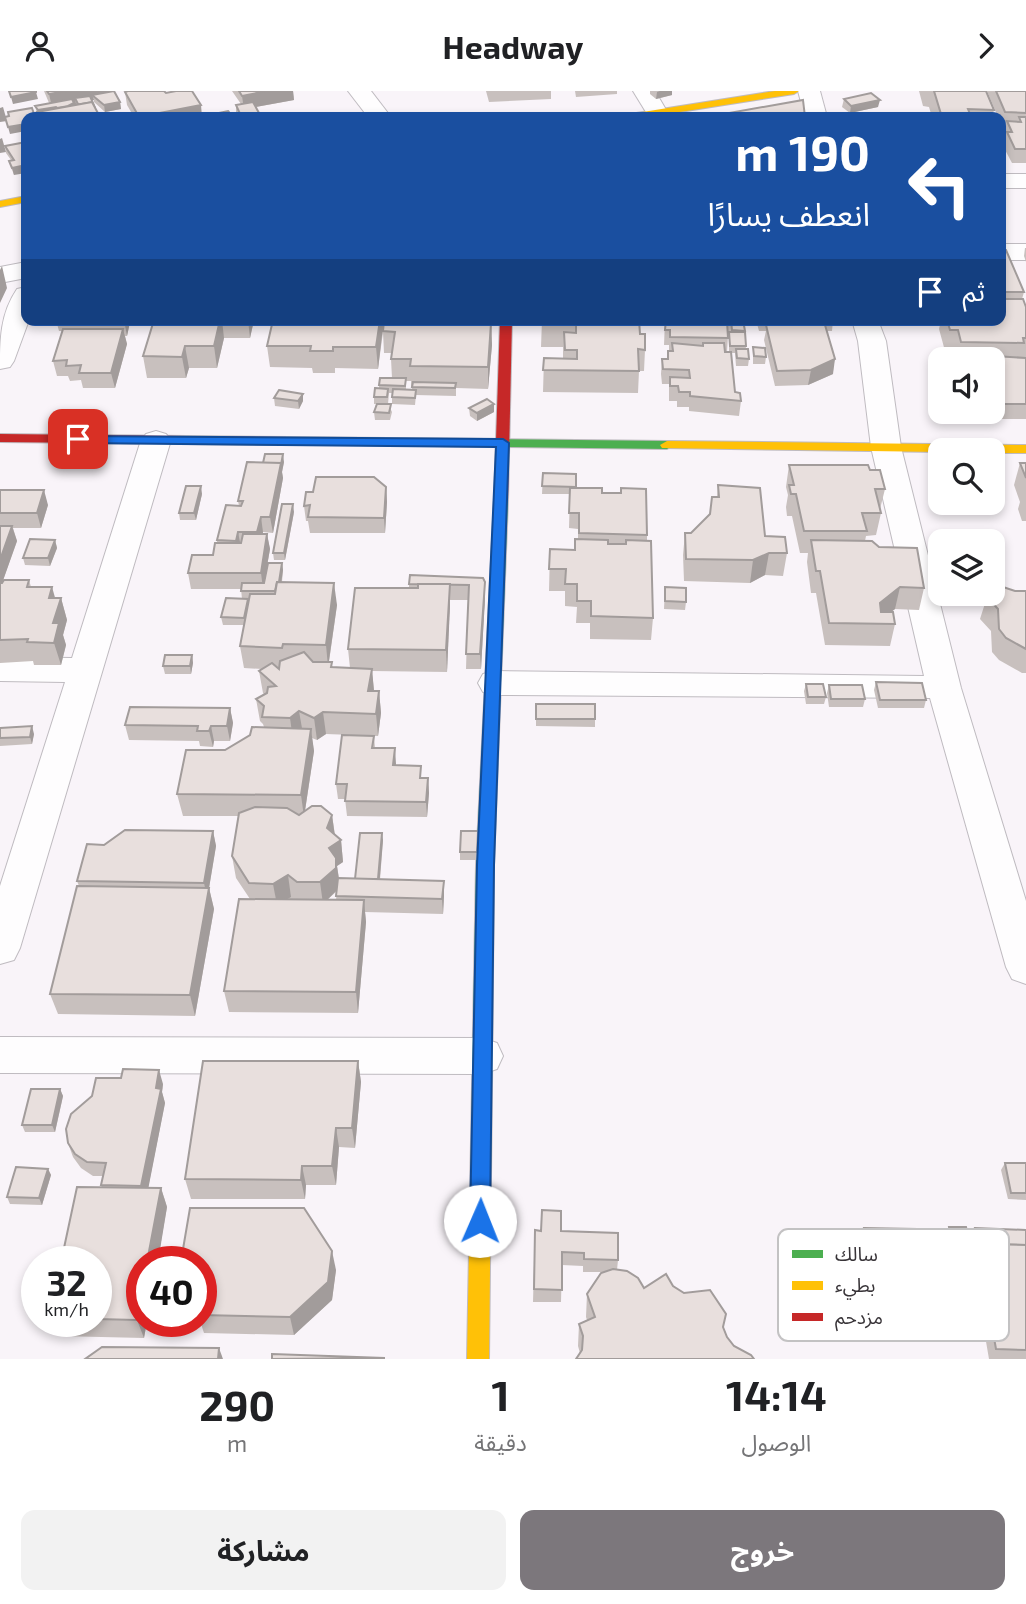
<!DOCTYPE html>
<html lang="ar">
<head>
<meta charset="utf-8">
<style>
	:root { --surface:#fff; --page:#f2f2f2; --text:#202124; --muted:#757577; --accent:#7c777c }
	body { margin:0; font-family:"Exo 2","Noto Sans Arabic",sans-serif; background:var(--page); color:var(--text); direction:rtl; height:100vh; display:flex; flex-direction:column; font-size:26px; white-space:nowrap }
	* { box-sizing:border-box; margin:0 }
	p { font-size:23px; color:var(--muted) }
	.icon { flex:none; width:38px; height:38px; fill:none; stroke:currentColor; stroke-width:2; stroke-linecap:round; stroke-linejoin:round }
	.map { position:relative; height:1268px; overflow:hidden; direction:ltr }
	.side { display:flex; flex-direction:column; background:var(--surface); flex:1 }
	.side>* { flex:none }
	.guide { position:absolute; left:21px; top:21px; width:985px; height:214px; border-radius:14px; box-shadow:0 4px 10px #0003; direction:rtl; background:#1a4fa0; color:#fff; overflow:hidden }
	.buttons { position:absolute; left:928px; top:256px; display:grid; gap:14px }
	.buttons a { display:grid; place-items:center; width:77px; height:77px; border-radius:14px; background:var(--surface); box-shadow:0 4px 10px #0003; font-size:35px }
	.speed { position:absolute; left:21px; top:1155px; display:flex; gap:14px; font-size:35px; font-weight:700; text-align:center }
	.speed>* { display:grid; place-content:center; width:91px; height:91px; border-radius:50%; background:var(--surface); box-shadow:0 4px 10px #0003; line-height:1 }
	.speed small { font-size:18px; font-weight:400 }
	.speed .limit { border:10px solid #d22; background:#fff; color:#111 }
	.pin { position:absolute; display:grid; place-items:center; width:60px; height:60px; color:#fff; margin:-30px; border-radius:14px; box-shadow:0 4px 10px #0006 }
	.me { position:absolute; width:77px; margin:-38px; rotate:1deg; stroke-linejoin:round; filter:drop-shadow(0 0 5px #0008) }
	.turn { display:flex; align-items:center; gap:24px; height:147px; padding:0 21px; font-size:32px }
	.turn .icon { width:91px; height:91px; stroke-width:2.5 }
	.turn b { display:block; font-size:49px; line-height:60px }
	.then { display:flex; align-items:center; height:66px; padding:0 21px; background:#0003; gap:14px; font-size:26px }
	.eta { display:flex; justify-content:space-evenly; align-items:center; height:119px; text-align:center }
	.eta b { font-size:42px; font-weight:700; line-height:49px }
	.primary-button { display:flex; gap:14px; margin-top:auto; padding:14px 21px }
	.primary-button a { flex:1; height:80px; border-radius:14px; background:var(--accent); color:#fff; font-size:28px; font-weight:700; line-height:80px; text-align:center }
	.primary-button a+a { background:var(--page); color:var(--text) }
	header { display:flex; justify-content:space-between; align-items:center; height:91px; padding:0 21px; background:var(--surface); font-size:32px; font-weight:700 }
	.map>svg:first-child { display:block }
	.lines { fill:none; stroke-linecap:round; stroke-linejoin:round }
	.street-casing { stroke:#bfbbc0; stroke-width:2 }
	.fast-casing { stroke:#bfbbc0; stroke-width:2 }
	.slow-casing { stroke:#bfbbc0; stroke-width:2 }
	.jam-casing { stroke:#bfbbc0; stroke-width:2 }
	.street { fill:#fefdfe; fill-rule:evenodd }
	.fast { fill:#4caf50; fill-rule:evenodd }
	.slow { fill:#ffc107; fill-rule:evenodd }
	.jam { fill:#c62828; fill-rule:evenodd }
	.wall { fill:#c8c0be; fill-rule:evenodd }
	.shaded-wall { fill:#a29c9b }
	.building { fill:#e8dfdd; stroke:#a29c9b; stroke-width:2 }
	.route { fill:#1a73e8; stroke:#114b97; stroke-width:2 }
	.key { fill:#fff; stroke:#c3c2c3; stroke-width:2 }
	.key-label { font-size:19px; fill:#383438 }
</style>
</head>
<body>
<header><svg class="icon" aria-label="forward" viewBox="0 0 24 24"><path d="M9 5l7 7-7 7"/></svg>Headway<svg class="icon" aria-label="person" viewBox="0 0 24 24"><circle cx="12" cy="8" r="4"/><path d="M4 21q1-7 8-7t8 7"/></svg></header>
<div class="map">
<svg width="1026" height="1268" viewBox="0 0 1026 1268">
	<rect width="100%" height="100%" fill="#f9f4f9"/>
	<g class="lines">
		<defs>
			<g id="street">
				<path d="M348,0H371L391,26H368Z"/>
				<path d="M633,0H655L668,22L665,26H649Z"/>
				<path d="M798,0H820L827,26H805Z"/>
				<rect x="1001" y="83" width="25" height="14"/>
				<rect x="1001" y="153" width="25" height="16"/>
				<path d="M26,171V187L0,192V176Z"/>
				<path d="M26,196V229H29L14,270L10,276L0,278C0,249 0,223 17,198Z"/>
				<path d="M852,229H878L886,250L901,356L961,597L1026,810V893L1012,888L1006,876L930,607L495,604L483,601L478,592L483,583L495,580L924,585L871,356L858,250Z"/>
				<path d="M156,340L166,343L171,349L20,857L14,869L0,873V795L65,591L0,590V566L72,567L141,349L146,343Z"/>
				<path d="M0,946L482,947L497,952L503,965L497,978L482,983L0,982Z"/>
			</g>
			<g id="fast">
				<path d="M290,346L667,350L674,354L667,358L285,353L283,350Z"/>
				<path d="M501,405L508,409L494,774L492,995L489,1001L482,1003L475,1001L472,995L476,774L494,409Z"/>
			</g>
			<g id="slow">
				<path d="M775,0H799L794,3L648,26H625L630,23Z"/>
				<path d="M26,105V111L0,116V110Z"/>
				<path d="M667,350L1026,354V362H992V359H940V361L662,357L660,354Z"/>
				<path d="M482,987L489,989L492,995L489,1268H467L472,995L475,989Z"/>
			</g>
			<g id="jam">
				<path d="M500,229H512L508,409L501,413L494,409Z"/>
				<path d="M0,343L290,346L297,350L290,354L0,351Z"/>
			</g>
		</defs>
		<!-- street casing -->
		<use href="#street" class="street-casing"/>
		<!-- fast casing -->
		<use href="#fast" class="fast-casing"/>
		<!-- slow casing -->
		<use href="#slow" class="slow-casing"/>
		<!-- jam casing -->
		<use href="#jam" class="jam-casing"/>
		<!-- street -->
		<use href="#street" class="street"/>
		<!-- fast -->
		<use href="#fast" class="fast"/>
		<!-- slow -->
		<use href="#slow" class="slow"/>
		<!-- jam -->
		<use href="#jam" class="jam"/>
	</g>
	<!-- wall -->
	<g class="wall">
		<path d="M44,0H114L120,11L121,18L105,21L94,11V9L38,26L35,15L49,12Z"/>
		<path d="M232,0H293L294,9L256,16L259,22L260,26H239L236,21V14L241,13Z"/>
		<path d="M486,0H551V8L489,11Z"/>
		<path d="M575,0H617V3L576,6Z"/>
		<path d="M650,0H672V4L656,8L650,3Z"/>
		<path d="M919,0H986L994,19L992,26H932L929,16L923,15Z"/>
		<path d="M987,0H1026V72H1012L1003,55L1005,48L1003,44L1006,35H1002L1001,26H998Z"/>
		<path d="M125,1L202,26H134L127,14Z"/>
		<path d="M844,8L878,16L850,22L842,16Z"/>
		<path d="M26,51L14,84L9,70L11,69L6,62L5,55Z"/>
		<path d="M1025,157H1026V171L1024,165Z"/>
		<path d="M1001,159L1024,201L1022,208L1026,216V328H995L992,319V268H954L952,261L945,260L939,238L941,229H1001Z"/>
		<path d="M56,229H135V232L130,231L127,245H125L127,253L115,297H83L81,289L70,290L68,285H57L53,270L63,240H59Z"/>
		<path d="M154,229H254L250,247H224L217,277H189L186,287H147L143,265Z"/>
		<path d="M418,229H491L492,254L488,298L456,297V305L416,304L415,314L392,313V302H389L388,313L392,321L390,329H375L374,321L376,313H374V306L379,298V294L392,287L391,268L392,262H384L383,241L378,278L335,277V282H313L312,277L270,276L267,255L418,231ZM406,290H411V296H412V298H406Z"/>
		<path d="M542,229L640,243L645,259L644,280H639L638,302L543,301L544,267H563V256H541Z"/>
		<path d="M665,229H743L746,258L749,268L748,275H736L735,262H731L735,301L741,310L739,325L689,320V316H677V310H669V293H662L661,283L662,268H667L669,260V254H664ZM728,245H729V261H727Z"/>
		<path d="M756,229H833L832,240H827L833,283L808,294L775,295L764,249L766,240H759Z"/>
		<path d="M753,256L766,266L765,273H753Z"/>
		<path d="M274,307L303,310L299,318L275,315Z"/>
		<path d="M469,317L494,321L477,330L470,325Z"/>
		<path d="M284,371L282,381L283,387L273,442L263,441V443H267L270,458L264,492L282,472L283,479L282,491L337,514L329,571L333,576L350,577L348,558L409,497V493L483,487L485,507L481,578H466L468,509H450L447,581L372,580L374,600H379L381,622L378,645L326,643L317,649L312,647L314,660L305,720L332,724L335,744L341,749L343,771L337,775L339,787L355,788L383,749L380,789L444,790V805L443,823L365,821L366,831L358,922L229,921L224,900L250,808L236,787L232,765L239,725H183L177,703L225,659L264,636L263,633L260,630L256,608L264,603L263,602L259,580L262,578L244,577L240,555L244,534H223L221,526L242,508L241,498H191L188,482L213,464L217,452V449L239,415L238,410L263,372ZM337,800L336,809H327Z"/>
		<path d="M1020,372H1026V430H1022L1018,418L1020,411L1014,394Z"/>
		<path d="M789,374L870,379L885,398L880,418L881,422L876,444L866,445L865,450L924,497L919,519L895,518L891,521L895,533L890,555L825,554L816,502H811L807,471L808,462H800L792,425H787L786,416L788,404L786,396Z"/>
		<path d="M543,382L576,383V397L602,402L647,444V450L653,527L651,549L590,548V532H576L577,516L565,515V500H549L550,458L574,459L578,448V438L569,437L570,403H542Z"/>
		<path d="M718,394L765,445L787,462L783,485L765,484L750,492L684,490L683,464L685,442H691L710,423L717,406Z"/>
		<path d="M386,396L387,411L385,442H310L308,430H306L304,415Z"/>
		<path d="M0,399L48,414L41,437H13L17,450L2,492L29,489L31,496L55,507H61L67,529L63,544L66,554L61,574H34L33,570L0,572Z"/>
		<path d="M202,403L196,429H180L179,422Z"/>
		<path d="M294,421L285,469H274L273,462Z"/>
		<path d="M55,449L57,457L50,475L25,474L23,467Z"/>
		<path d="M665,496L686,511L685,519L664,518Z"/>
		<path d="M1015,500H1026V582H1022L999,569L992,561L991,540L980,528L987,506Z"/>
		<path d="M192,564L193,572L191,583H165L163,575Z"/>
		<path d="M876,591L926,609L924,617H878L874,599Z"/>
		<path d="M806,593L826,606L824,613H806L804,600Z"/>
		<path d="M829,594L865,608L863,616H829L827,602Z"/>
		<path d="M536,613L595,628V636L536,635Z"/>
		<path d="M230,617L233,632L230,650H214L213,656L200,655L199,650L129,649L125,634Z"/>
		<path d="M0,637L34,643L32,653L0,655Z"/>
		<path d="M374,645L375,657L396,674L422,687H428L429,702L427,726L347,725L345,708H338L336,693Z"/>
		<path d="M213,740L216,755L209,797L214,818L195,925L58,923L50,903L79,795L77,790L104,754Z"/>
		<path d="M478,740L477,769H460V761Z"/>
		<path d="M358,970L361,991L355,1057L339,1056L336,1094H306L305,1108H191L185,1088Z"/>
		<path d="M163,993L162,1001L165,1012L148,1097H161L167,1116L144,1247L58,1245L50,1230H96V1171L102,1097L101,1094L103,1085H93L81,1077L73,1066L68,1052Z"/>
		<path d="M60,998L63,1005L55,1041H25L22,1034Z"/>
		<path d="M1005,1072H1026V1109L1008,1108L1001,1079Z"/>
		<path d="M48,1078L51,1084L42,1114L10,1113L7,1106Z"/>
		<path d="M949,1136L970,1155L967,1161H949L946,1143Z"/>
		<path d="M864,1137L920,1155L917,1162L864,1161L861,1144Z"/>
		<path d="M975,1137L1026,1139V1268H989L977,1198L983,1185L985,1186L981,1166L984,1160H975L972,1143Z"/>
		<path d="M535,1139L561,1140L618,1169L617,1179L580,1262L578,1255L579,1233L587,1229L586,1226L587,1203L604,1181H583V1175L562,1174L561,1211H533Z"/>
		<path d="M182,1164L336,1179L332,1209L294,1244L204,1242L200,1230H201V1171H184Z"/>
	</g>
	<!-- shaded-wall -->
	<g class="shaded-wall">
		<path d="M67,0H112L92,4L94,9L77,12L75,7L76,13H74L75,19L57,23H39L38,19L52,16L49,3Z"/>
		<path d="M267,0H293L294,9L244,18L242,5Z"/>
		<path d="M660,0H672V4L656,8L657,1Z"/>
		<path d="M36,1L38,8L13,13L11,6Z"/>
		<path d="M880,9L878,16L850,22L851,15Z"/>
		<path d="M120,11L121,18L105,21L104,14Z"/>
		<path d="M201,14L202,26H139Z"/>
		<path d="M3,16L7,30L0,31V17Z"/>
		<path d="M259,22L260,26H242L241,25Z"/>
		<path d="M26,33V40L10,43L8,36Z"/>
		<path d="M2,47L6,61L0,62V48Z"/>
		<path d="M26,74V82L14,84L12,77Z"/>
		<path d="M2,175L7,197L0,212V179Z"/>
		<path d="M124,229H129L130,231L127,245Z"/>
		<path d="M220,229H222L224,247L217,277L214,255Z"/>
		<path d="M248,229H254L250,247Z"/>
		<path d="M380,229H383V236L378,278L376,256Z"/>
		<path d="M491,232L492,254L488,298V276Z"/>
		<path d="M123,238L127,253L115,297L111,282Z"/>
		<path d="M185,255L189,277L186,287L182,266Z"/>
		<path d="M835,268L833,283L808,294L811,279Z"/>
		<path d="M303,303V310L299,318L298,310Z"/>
		<path d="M494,313V321L477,330V322Z"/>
		<path d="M283,363L284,371L282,381L283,387L273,442L270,426Z"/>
		<path d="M201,395L202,403L196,429L194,422Z"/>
		<path d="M386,396L387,411L385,442L384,427Z"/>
		<path d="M44,399L48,414L41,437L37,422Z"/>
		<path d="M293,413L294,421L285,469L284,462Z"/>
		<path d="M261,426L263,441L260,456L257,441Z"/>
		<path d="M12,435L17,450L0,498V469Z"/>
		<path d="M238,441L241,456L239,465L236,450Z"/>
		<path d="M267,443L270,458L263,498L261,482Z"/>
		<path d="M55,449L57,457L50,475L48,467Z"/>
		<path d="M769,462L765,484L750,492L753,469Z"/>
		<path d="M282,472L283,479L279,508L278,500Z"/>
		<path d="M485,491V507L481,578L480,563Z"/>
		<path d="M334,492L337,514L328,576L326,554Z"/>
		<path d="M450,493V515L447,581L446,559Z"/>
		<path d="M52,496L58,517L61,507L67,529L63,544L66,554L61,574L54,552L49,507Z"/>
		<path d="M900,496L895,518L877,532L880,512Z"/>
		<path d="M192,564L193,572L191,583L190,575Z"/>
		<path d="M372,578L374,600H368Z"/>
		<path d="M379,600L381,622L378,645L376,623Z"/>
		<path d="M230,617L233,632L230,650L227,635Z"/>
		<path d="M299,620L303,643L293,649L290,627Z"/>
		<path d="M323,621L326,643L317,649L314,627Z"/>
		<path d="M32,635L34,643L32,653L30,646Z"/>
		<path d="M211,635L214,650L213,656L209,640Z"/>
		<path d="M311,638L314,660L304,726L301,704Z"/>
		<path d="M395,657L396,673L394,689L393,674Z"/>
		<path d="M428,687L429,702L427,726L426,711Z"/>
		<path d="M332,724L335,746L341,749L343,771L337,775L339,789L338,798L323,813L320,791L332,779L327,737Z"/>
		<path d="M213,740L216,755L209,797L214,818L195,925L190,904L207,806L204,792Z"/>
		<path d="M382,742L383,749L379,796L378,789Z"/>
		<path d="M288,784L291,806L277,814L273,793Z"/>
		<path d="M444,790V805L443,823L442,808Z"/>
		<path d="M364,809L366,831L358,922L356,901Z"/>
		<path d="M358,970L361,991L355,1057L352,1037Z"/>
		<path d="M159,979L163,993L162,1001L165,1012L146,1109L141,1095Z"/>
		<path d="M60,998L63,1005L55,1041L52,1034Z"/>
		<path d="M336,1037L339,1056L336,1094L332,1075Z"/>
		<path d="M302,1075L306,1094L305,1108L301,1089Z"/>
		<path d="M48,1078L51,1084L42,1114L39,1107Z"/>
		<path d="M161,1097L167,1116L158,1171H147Z"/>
		<path d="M332,1160L336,1179L332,1209L294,1244L290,1226Z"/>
		<path d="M142,1200V1230H147L144,1247L137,1229Z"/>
		<path d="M219,1257L223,1268H218Z"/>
	</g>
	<!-- building -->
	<g class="building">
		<path d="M9,0H36V1L11,6Z"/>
		<path d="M47,0H67L49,3Z"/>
		<path d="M114,0L120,11L104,14L92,4Z"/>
		<path d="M128,0H164L166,2L176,0H192L201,14L139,26L125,1Z"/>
		<path d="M239,0H267L242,5Z"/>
		<path d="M934,0H986L994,19L968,18L970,23H963L964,26L941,23Z"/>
		<path d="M996,0H1026V22L1005,21Z"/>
		<path d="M871,2L880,9L851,15L844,8Z"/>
		<path d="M90,5L95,17L92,11L57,17L56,16L38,19L35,15L72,8L74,12L68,15L78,13L75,7Z"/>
		<path d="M803,9L805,26H730L729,22Z"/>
		<path d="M92,11L100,26H39L37,21Z"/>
		<path d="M253,11L259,22L241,25L236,14Z"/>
		<path d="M32,17L35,26H26V33L8,36L5,26L9,25L8,21Z"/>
		<path d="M228,20L233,26H205L204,25Z"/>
		<path d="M1019,26H1026V58H1015L1007,41H1012L1007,30L1021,31Z"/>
		<path d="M26,51V74L12,77L9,70L14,69L5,55Z"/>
		<path d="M1001,159H1006L1024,201H1001Z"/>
		<path d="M1001,208H1023L1026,216V247H1023L1024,252L961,251L958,239H950L947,229H1001Z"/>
		<path d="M70,229H124L123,231Z"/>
		<path d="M154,229H220L214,255H185L182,266L143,265Z"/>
		<path d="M273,229H380L376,256H333V260H310L311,255H267Z"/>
		<path d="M542,229H639L640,243H645V259L638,258L639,280L543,279L544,267L577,268V259H565L564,241L576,242V234H542Z"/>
		<path d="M666,229H730L731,231L727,230L728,247L670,246V239H665Z"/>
		<path d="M731,229H743L745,240L732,239Z"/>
		<path d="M783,229H800L808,234H825L835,268L811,279L777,280L766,234H778Z"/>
		<path d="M384,230L491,232L488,276L410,275L411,268H391L395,241L383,240Z"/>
		<path d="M63,238H123L111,282H79L81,274L66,275L67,269L53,270Z"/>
		<path d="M729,241H745L746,255H730Z"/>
		<path d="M672,252L703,255V252H724L725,261H731L735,301L740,302L741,310L690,305V301H679L678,295H670V286L690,287L689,279L663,278L662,268H668V260H673Z"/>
		<path d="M753,256L765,257L766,266L754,265Z"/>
		<path d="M736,258H748L749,268L737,267Z"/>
		<path d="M994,265L1026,267V313H999L992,291V268L974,267L995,268Z"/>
		<path d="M380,287H406L405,295L379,294Z"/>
		<path d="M413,291L456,292L455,297L412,296Z"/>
		<path d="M375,297L388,298L387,306H374Z"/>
		<path d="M393,298L416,299L415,307L392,306Z"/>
		<path d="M279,299L303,303L298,310L274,307Z"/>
		<path d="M487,308L494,313L477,322L469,317Z"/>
		<path d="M377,313H391L389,322L374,321Z"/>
		<path d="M265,363H283L281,374V372H263Z"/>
		<path d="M247,371L281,372L270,426H261L257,441H238L236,450L217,449L226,414L241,415L243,410H238Z"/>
		<path d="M1020,372H1026V387Z"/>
		<path d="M789,374H868L870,379H880L885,398H875L881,422H862L867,440H804L796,403H791L789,394H794Z"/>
		<path d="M543,382L576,383V396L542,395Z"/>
		<path d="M316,386H374L386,396L384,427L308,426L310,414L304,415L306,401H313Z"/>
		<path d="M718,394L760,397L765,445L785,446L787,462H769L753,469L686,468L685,442H691L710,423L712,406H719Z"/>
		<path d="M186,395H201L194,422H179Z"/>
		<path d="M570,397H602V402H621V397L646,398L647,444L579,442V422H569Z"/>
		<path d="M0,399H44L37,422H0Z"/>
		<path d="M282,413H293L284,462H273Z"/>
		<path d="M0,435H12L0,469Z"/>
		<path d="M243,443H267L261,482H188L192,464H213L215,452H241Z"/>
		<path d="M30,448L55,449L48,467H23Z"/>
		<path d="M575,448L608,449V453H626V449L651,450L653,527L591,525V510H577V493H565L566,478H549L550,458L575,459Z"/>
		<path d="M811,449L872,450L879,456L917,457L924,497L900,496L880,512L881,521H893L895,533L829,532L820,480H816Z"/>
		<path d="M268,472H282L279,491H277L275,500H241L242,492H264Z"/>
		<path d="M410,484L483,487L485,491L480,563H466L469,494L409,493Z"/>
		<path d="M4,489H29L27,496H52L49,507H61L53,532H59L54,552L27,551L28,548L0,549V492H2Z"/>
		<path d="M277,491L334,492L326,554L283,553L282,557L240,555L250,503H275Z"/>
		<path d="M418,493H450L446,559L348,558L355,497H418Z"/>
		<path d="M1000,495L1015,500H1026V558L1006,547L999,538L998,518L987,506L989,502H992V496Z"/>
		<path d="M665,496L686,497V511L665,510Z"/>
		<path d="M226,507L248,508L244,527L221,526Z"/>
		<path d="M304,561L313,571H332L331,576L372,578L368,600H379L376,623L323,621L314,627L299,620L290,627L262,626L264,615L256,608L267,602L268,596L276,595L259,580L272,572L279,578L280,570Z"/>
		<path d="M165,564H192L190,575H163Z"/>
		<path d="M876,591L922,592L926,609H880Z"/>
		<path d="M806,593H823L826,606H808Z"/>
		<path d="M829,594H862L865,608H831Z"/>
		<rect x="536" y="613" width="59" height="15"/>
		<path d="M130,616L230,617L227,635H211L209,640H197L198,635L125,634Z"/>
		<path d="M32,635L30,646L0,647V637Z"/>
		<path d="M252,636L311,638L301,704L177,703L186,659H225L250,644Z"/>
		<path d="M342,644L374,645L372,657H395L393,674L421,675L420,687H428L426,711L345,710L347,693H336Z"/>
		<path d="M312,715H321L332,724L327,737L341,749L329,757L336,767V777L320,791H297L288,784L273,793L249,792L232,765L239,722L255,716L287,717L299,724Z"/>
		<path d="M125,739L213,740L204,792L77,790L87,753L104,754Z"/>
		<path d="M461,740H478L477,761H460Z"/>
		<path d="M360,742H382L378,788H355Z"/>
		<path d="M338,787L444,790L442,808L336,805Z"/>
		<path d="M77,795L209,797L190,904L50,903Z"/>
		<path d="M239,808L364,809L356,901L224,900Z"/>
		<path d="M203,970H358L352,1037H336L332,1075H302L301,1089L185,1088Z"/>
		<path d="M123,978L159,979L156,997L161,998L141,1095L101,1094L106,1072L87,1071L75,1063L68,1052L66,1038L71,1023L92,1005L96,987H121Z"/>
		<path d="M31,998H60L52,1034H22Z"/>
		<path d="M1005,1072H1026V1102H1011Z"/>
		<path d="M16,1076L48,1078L39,1107L7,1106Z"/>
		<path d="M77,1096L161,1097L147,1171H142V1200L137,1229L96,1228V1171H61Z"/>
		<path d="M190,1117H304L332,1160L328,1191L290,1226L201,1224V1171H186L187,1165L182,1164Z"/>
		<path d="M542,1119L561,1120V1140L618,1142V1169L584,1168V1162L562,1161V1199L534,1198L535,1139L541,1140Z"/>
		<path d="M949,1136H966L970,1155L952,1154Z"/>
		<path d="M864,1137L917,1138L920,1155L867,1154Z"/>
		<path d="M975,1137L1026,1139V1154L978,1153Z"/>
		<path d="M987,1153L1026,1154V1259L996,1258L983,1185L994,1186Z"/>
		<path d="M613,1178L627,1180L638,1187L644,1197L666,1183L673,1195L684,1202L710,1199L726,1223L723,1236L727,1246L734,1255L751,1264L754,1268H576L582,1259L583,1245L579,1233L595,1226L587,1203L601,1182Z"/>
		<path d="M102,1256L219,1257L218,1268H85Z"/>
		<path d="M272,1263L385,1267L272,1268Z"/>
	</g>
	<!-- route -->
	<path class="route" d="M73,345L503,348L509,352L494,774L490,1130L487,1137L480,1140L473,1137L470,1130L477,774L496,356L78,352L71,348Z"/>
	<!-- legend -->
	<rect x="778" y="1138" width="231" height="112" rx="10" class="key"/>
	<rect x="792" y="1159" width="31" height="8" fill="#4caf50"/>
	<rect x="792" y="1190" width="31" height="9" fill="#ffc107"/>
	<rect x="792" y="1222" width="31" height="8" fill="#c62828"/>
	<g class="key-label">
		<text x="835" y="1170">سالك</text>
		<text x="835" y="1201">بطيء</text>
		<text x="835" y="1233">مزدحم</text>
	</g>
</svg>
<div class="buttons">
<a><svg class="icon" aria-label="sound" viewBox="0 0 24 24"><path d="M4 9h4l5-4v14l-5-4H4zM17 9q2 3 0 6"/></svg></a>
<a><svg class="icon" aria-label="search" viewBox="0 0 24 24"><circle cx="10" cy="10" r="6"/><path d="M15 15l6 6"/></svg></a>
<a><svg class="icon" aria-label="layers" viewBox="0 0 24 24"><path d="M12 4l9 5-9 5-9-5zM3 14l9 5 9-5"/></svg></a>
</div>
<div class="speed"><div>32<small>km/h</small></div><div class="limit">40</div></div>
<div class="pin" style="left:78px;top:348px;background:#d93025"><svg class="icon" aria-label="arrive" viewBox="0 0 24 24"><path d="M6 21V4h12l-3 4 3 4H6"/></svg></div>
<svg class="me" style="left:480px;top:1130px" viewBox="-20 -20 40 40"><circle r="19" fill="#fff"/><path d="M0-13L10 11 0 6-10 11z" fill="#1a73e8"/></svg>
<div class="guide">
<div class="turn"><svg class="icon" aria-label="left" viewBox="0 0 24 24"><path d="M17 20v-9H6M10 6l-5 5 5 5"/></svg><div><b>190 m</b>انعطف يسارًا</div></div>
<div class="then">ثم<svg class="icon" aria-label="arrive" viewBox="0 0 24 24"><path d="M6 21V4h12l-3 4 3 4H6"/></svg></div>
</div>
</div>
<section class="side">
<div class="eta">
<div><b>14:14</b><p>الوصول</p></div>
<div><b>1</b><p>دقيقة</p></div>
<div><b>290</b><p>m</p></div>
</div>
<div class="primary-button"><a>خروج</a><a>مشاركة</a></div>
</section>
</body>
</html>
